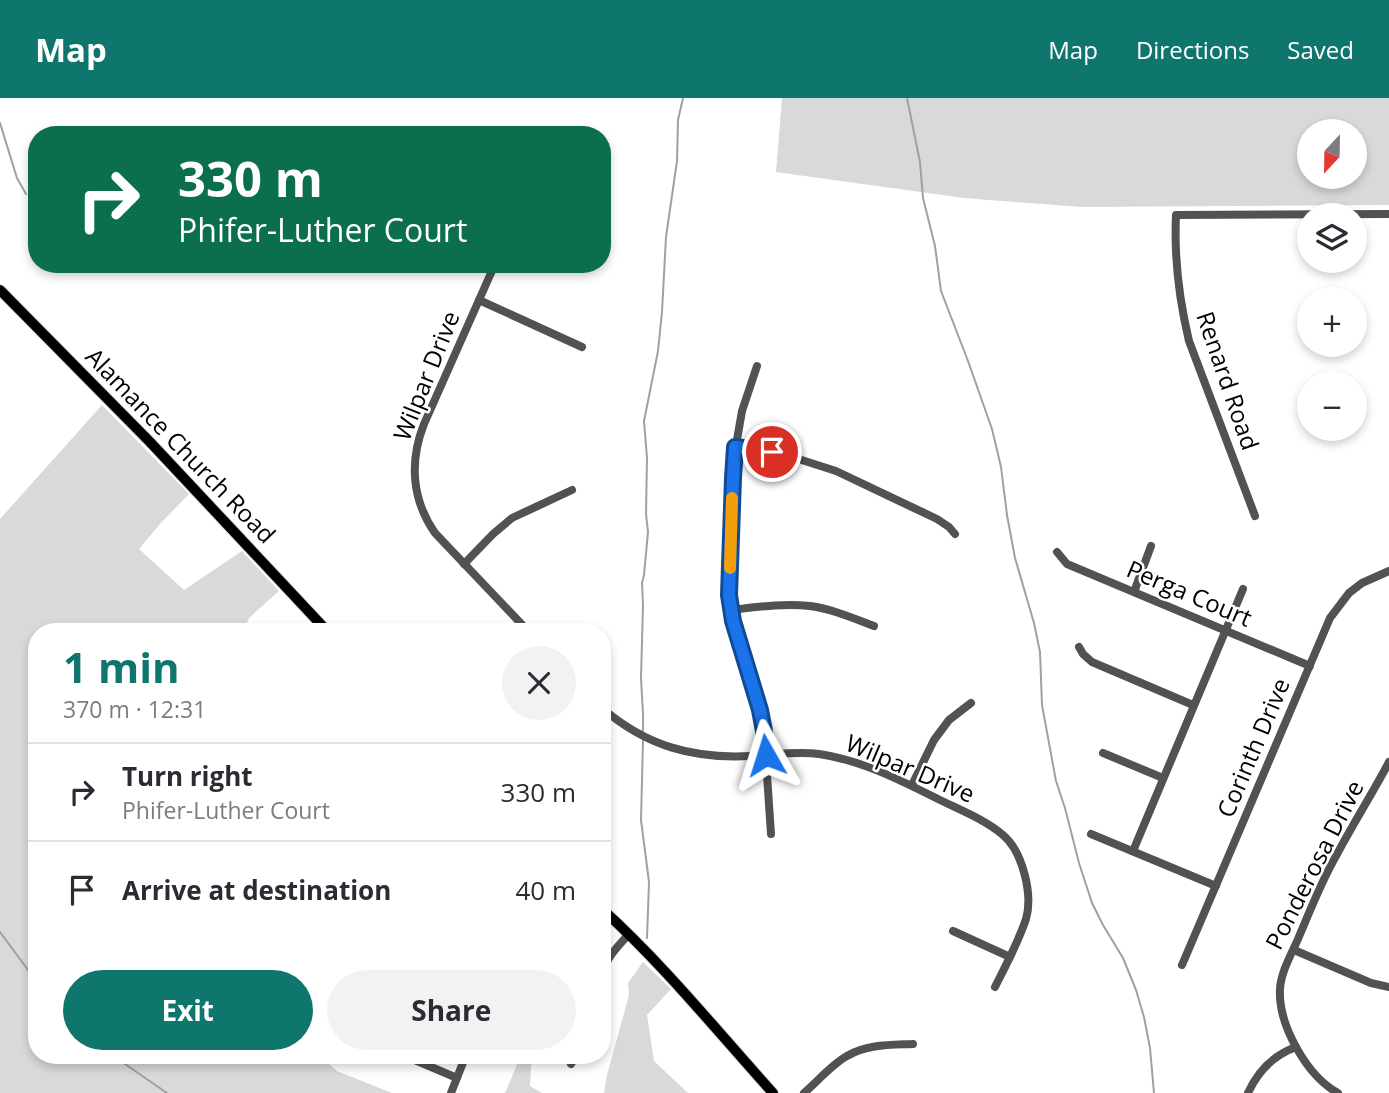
<!DOCTYPE html>
<html lang="en">
<head>
<meta charset="utf-8">
<style>
	:root { --surface:#fff; --page:#f2f2f3; --text:#2b2b33; --muted:#7c7c81; --line:#e1e1e2; --accent:#0f766e }
	body { margin:0; font-family:"Open Sans",sans-serif; background:var(--page); color:var(--text); height:100vh; display:flex; flex-direction:column; font-size:26px; white-space:nowrap }
	* { box-sizing:border-box; margin:0 }
	p { font-size:23px; color:var(--muted) }
	.icon { flex:none; width:38px; height:38px; fill:none; stroke:currentColor; stroke-width:2; stroke-linecap:round; stroke-linejoin:round }
	.map { position:relative; flex:1; overflow:hidden }
	.side { position:absolute; left:28px; top:525px; width:583px; height:441px; display:flex; flex-direction:column; background:var(--surface); border-radius:28px; box-shadow:0 4px 10px #0003 }
	.side>* { flex:none }
	.hud { position:absolute; left:28px; top:28px; width:583px; height:147px; border-radius:28px; box-shadow:0 4px 10px #0003; background:#0b6e4f; color:#fff; overflow:hidden }
	.needle { width:46px; rotate:202deg }
	.controls { position:absolute; left:1297px; top:21px; display:grid; gap:14px }
	.controls a { display:grid; place-items:center; width:70px; height:70px; border-radius:50%; background:var(--surface); box-shadow:0 4px 10px #0003; font-size:35px }
	.pin { position:absolute; display:grid; place-items:center; width:60px; height:60px; color:#fff; margin:-30px; border:4px solid #fff; border-radius:50%; box-shadow:0 2px 7px #0007 }
	.me { position:absolute; width:77px; margin:-38px; rotate:354deg; stroke-linejoin:round; filter:drop-shadow(0 0 5px #0008) }
	.turn { display:flex; align-items:center; gap:24px; height:147px; padding:0 35px; font-size:32px }
	.turn .icon { width:91px; height:91px; stroke-width:2.5 }
	.turn b { display:block; font-size:49px; line-height:60px }
	.round { display:grid; place-items:center; flex:none; width:74px; height:74px; border-radius:37px; background:var(--page) }
	.headline { display:flex; align-items:center; justify-content:space-between; height:119px; padding:0 35px }
	h1 { font-size:42px; font-weight:700; line-height:52px; color:var(--accent) }
	.cta { display:flex; gap:14px; margin-top:auto; padding:14px 35px }
	.cta a { flex:1; height:80px; border-radius:42px; background:var(--accent); color:#fff; font-size:28px; font-weight:700; line-height:80px; text-align:center }
	.cta a+a { background:var(--page); color:var(--text) }
	ul { padding:0; list-style:none }
	li { display:flex; align-items:center; gap:21px; height:98px; padding:0 35px; border-top:2px solid var(--line) }
	li div { flex:1 }
	li b { display:block; font-size:26px }
	li em { font-style:normal }
	header { display:flex; align-items:center; gap:42px; box-sizing:border-box; height:98px; padding:0 35px; background:var(--accent); color:#fff }
	header strong { font-size:33px }
	nav { display:flex; gap:38px; margin-inline-start:auto; font-size:24px }
	.map>svg:first-child { display:block }
	.green { fill:#d9d9d9; fill-rule:evenodd }
	.lines { fill:none; stroke-linecap:round; stroke-linejoin:round }
	.stream { stroke:#a0a0a0; stroke-width:2 }
	.major-casing { stroke:#dbdbdb; stroke-width:12 }
	.minor { stroke:#525252; stroke-width:8 }
	.major { stroke:#000; stroke-width:10 }
	.route-casing { stroke:#114b97; stroke-width:18 }
	.route { stroke:#1a73e8; stroke-width:12 }
	.slow { stroke:#f59e0b; stroke-width:12 }
	.labels { text-anchor:middle; stroke-width:5; stroke-linejoin:round; paint-order:stroke }
	.street-label { font-size:24px; fill:#000; stroke:#fff }
</style>
</head>
<body>
<header>
<strong>Map</strong>
<nav><a>Map</a><a>Directions</a><a>Saved</a></nav>
</header>
<div class="map">
<svg width="1389" height="995" viewBox="0 0 1389 995">
	<rect width="100%" height="100%" fill="#fff"/>
	<!-- green -->
	<g class="green">
		<path d="M782,0H1389V107L1081,109L964,100L776,74ZM1354,33V79H1309V33Z"/>
		<path d="M102,307L189,396L160,426L139,451L184,492L242,453L279,493L249,520L243,534H37V957H319L337,973L392,995H0V421Z"/>
		<path d="M643,864L671,891L647,917L654,963L688,995H604L607,977L629,897L628,885Z"/>
		<path d="M521,957H535L531,968L530,988L542,995H505Z"/>
	</g>
	<g class="lines">
		<!-- stream -->
		<g class="stream">
			<path d="M907,0L920,64L923,100L935,148L941,193L968,263L992,331L1001,369L1007,417L1015,460L1034,525L1040,554L1042,607L1056,683L1065,710L1079,765L1092,805L1103,827L1123,860L1136,892L1144,919L1150,950L1154,995"/>
			<path d="M0,25L17,80L26,96"/>
			<path d="M643,633V616L641,580L643,507L642,485L644,477L648,434L646,416L647,360L644,323L658,253L662,214L666,139L677,63L678,22L683,0"/>
			<path d="M643,642L641,722L649,784L647,840"/>
			<path d="M0,834L37,884"/>
			<path d="M115,957L125,966L167,995"/>
		</g>
		<defs>
			<g id="major">
				<path d="M0,192L150,344L328,534"/>
				<path d="M602,811C664,867 717,933 773,995"/>
			</g>
		</defs>
		<!-- major casing -->
		<use href="#major" class="major-casing"/>
		<!-- minor -->
		<g class="minor">
			<path d="M495,166L424,326C409,364 412,402 435,435L529,534"/>
			<path d="M479,202L582,249"/>
			<path d="M757,268L742,313L734,359L729,497L733,523L755,591L764,633L771,736"/>
			<path d="M735,349L783,356L836,373L937,421L949,429L955,436"/>
			<path d="M1255,418L1189,243C1179,201 1174,160 1176,117L1389,116"/>
			<path d="M1057,454L1067,466L1310,568"/>
			<path d="M464,466L493,436L512,420L572,392"/>
			<path d="M1134,494L1151,448"/>
			<path d="M731,512C757,509 783,505 810,508C832,511 853,520 874,528"/>
			<path d="M1079,549L1083,556L1092,564L1193,607"/>
			<path d="M602,610C646,648 693,661 750,658C773,657 796,653 819,656C861,662 900,682 938,701C960,712 984,721 1003,737C1023,754 1033,797 1026,821C1018,845 1006,867 995,889"/>
			<path d="M1103,655L1163,680"/>
			<path d="M912,687L934,642L949,622L971,605"/>
			<path d="M1091,736L1216,788"/>
			<path d="M1133,753L1243,491"/>
			<path d="M953,833L1010,859"/>
			<path d="M1294,852L1371,885L1389,889"/>
			<path d="M1182,867L1330,520L1349,495L1362,485L1389,473"/>
			<path d="M602,876C607,859 617,849 629,836"/>
			<path d="M403,957L457,980"/>
			<path d="M571,966L576,957"/>
			<path d="M451,995L466,957"/>
			<path d="M804,995C818,983 831,967 847,958C867,946 891,947 913,946"/>
			<path d="M1248,995C1258,973 1274,957 1296,949"/>
			<path d="M1338,995C1307,978 1278,927 1280,891C1281,874 1291,857 1298,841C1310,813 1321,784 1336,758C1353,726 1372,696 1389,664"/>
		</g>
		<!-- major -->
		<use href="#major" class="major"/>
	</g>
	<g class="lines">
		<defs>
			<path id="route" d="M766,657L764,633L760,612L733,523L729,497L733,380L735,349L772,354"/>
		</defs>
		<!-- route casing -->
		<use href="#route" class="route-casing"/>
		<!-- route -->
		<use href="#route" class="route"/>
		<!-- slow -->
		<path class="slow" d="M730,470L732,400"/>
	</g>
	<g class="labels">
		<!-- street labels -->
		<g class="street-label">
			<text transform="translate(427 278) rotate(-68)" y="8">Wilpar Drive</text>
			<text transform="translate(1227 283) rotate(71)" y="8">Renard Road</text>
			<text transform="translate(180 348) rotate(46)" y="8">Alamance Church Road</text>
			<text transform="translate(1189 496) rotate(23)" y="8">Perga Court</text>
			<text transform="translate(1254 650) rotate(-67)" y="8">Corinth Drive</text>
			<text transform="translate(910 671) rotate(23)" y="8">Wilpar Drive</text>
			<text transform="translate(1315 767) rotate(-63)" y="8">Ponderosa Drive</text>
		</g>
	</g>
</svg>
<div class="controls">
<a><svg class="needle" viewBox="-14 -14 28 28"><path d="M0-13l5 13h-10z" fill="#e53935"/><path d="M0 13l5-13h-10z" fill="#7c7c81"/></svg></a>
<a><svg class="icon" aria-label="layers" viewBox="0 0 24 24"><path d="M12 4l9 5-9 5-9-5zM3 14l9 5 9-5"/></svg></a>
<a>+</a>
<a>−</a>
</div>
<div class="pin" style="left:772px;top:354px;background:#d93025"><svg class="icon" aria-label="arrive" viewBox="0 0 24 24"><path d="M6 21V4h12l-3 4 3 4H6"/></svg></div>
<svg class="me" style="left:766px;top:657px" viewBox="-20 -20 40 40"><path d="M0-17L14 15 0 8-14 15z" fill="#1a73e8" stroke="#fff" stroke-width="4"/></svg>
<div class="hud">
<div class="turn"><svg class="icon" aria-label="right" viewBox="0 0 24 24"><path d="M7 20v-9h11M14 6l5 5-5 5"/></svg><div><b>330 m</b>Phifer-Luther Court</div></div>
</div>
<section class="side">
<div class="headline"><div><h1>1 min</h1><p>370 m · 12:31</p></div><a class="round"><svg class="icon" aria-label="close" viewBox="0 0 24 24"><path d="M6 6l12 12M18 6L6 18"/></svg></a></div>
<ul>
<li><svg class="icon" aria-label="right" viewBox="0 0 24 24"><path d="M7 20v-9h11M14 6l5 5-5 5"/></svg><div><b>Turn right</b><p>Phifer-Luther Court</p></div><em>330 m</em></li>
<li><svg class="icon" aria-label="arrive" viewBox="0 0 24 24"><path d="M6 21V4h12l-3 4 3 4H6"/></svg><div><b>Arrive at destination</b></div><em>40 m</em></li>
</ul>
<div class="cta"><a>Exit</a><a>Share</a></div>
</section>
</div>
</body>
</html>
